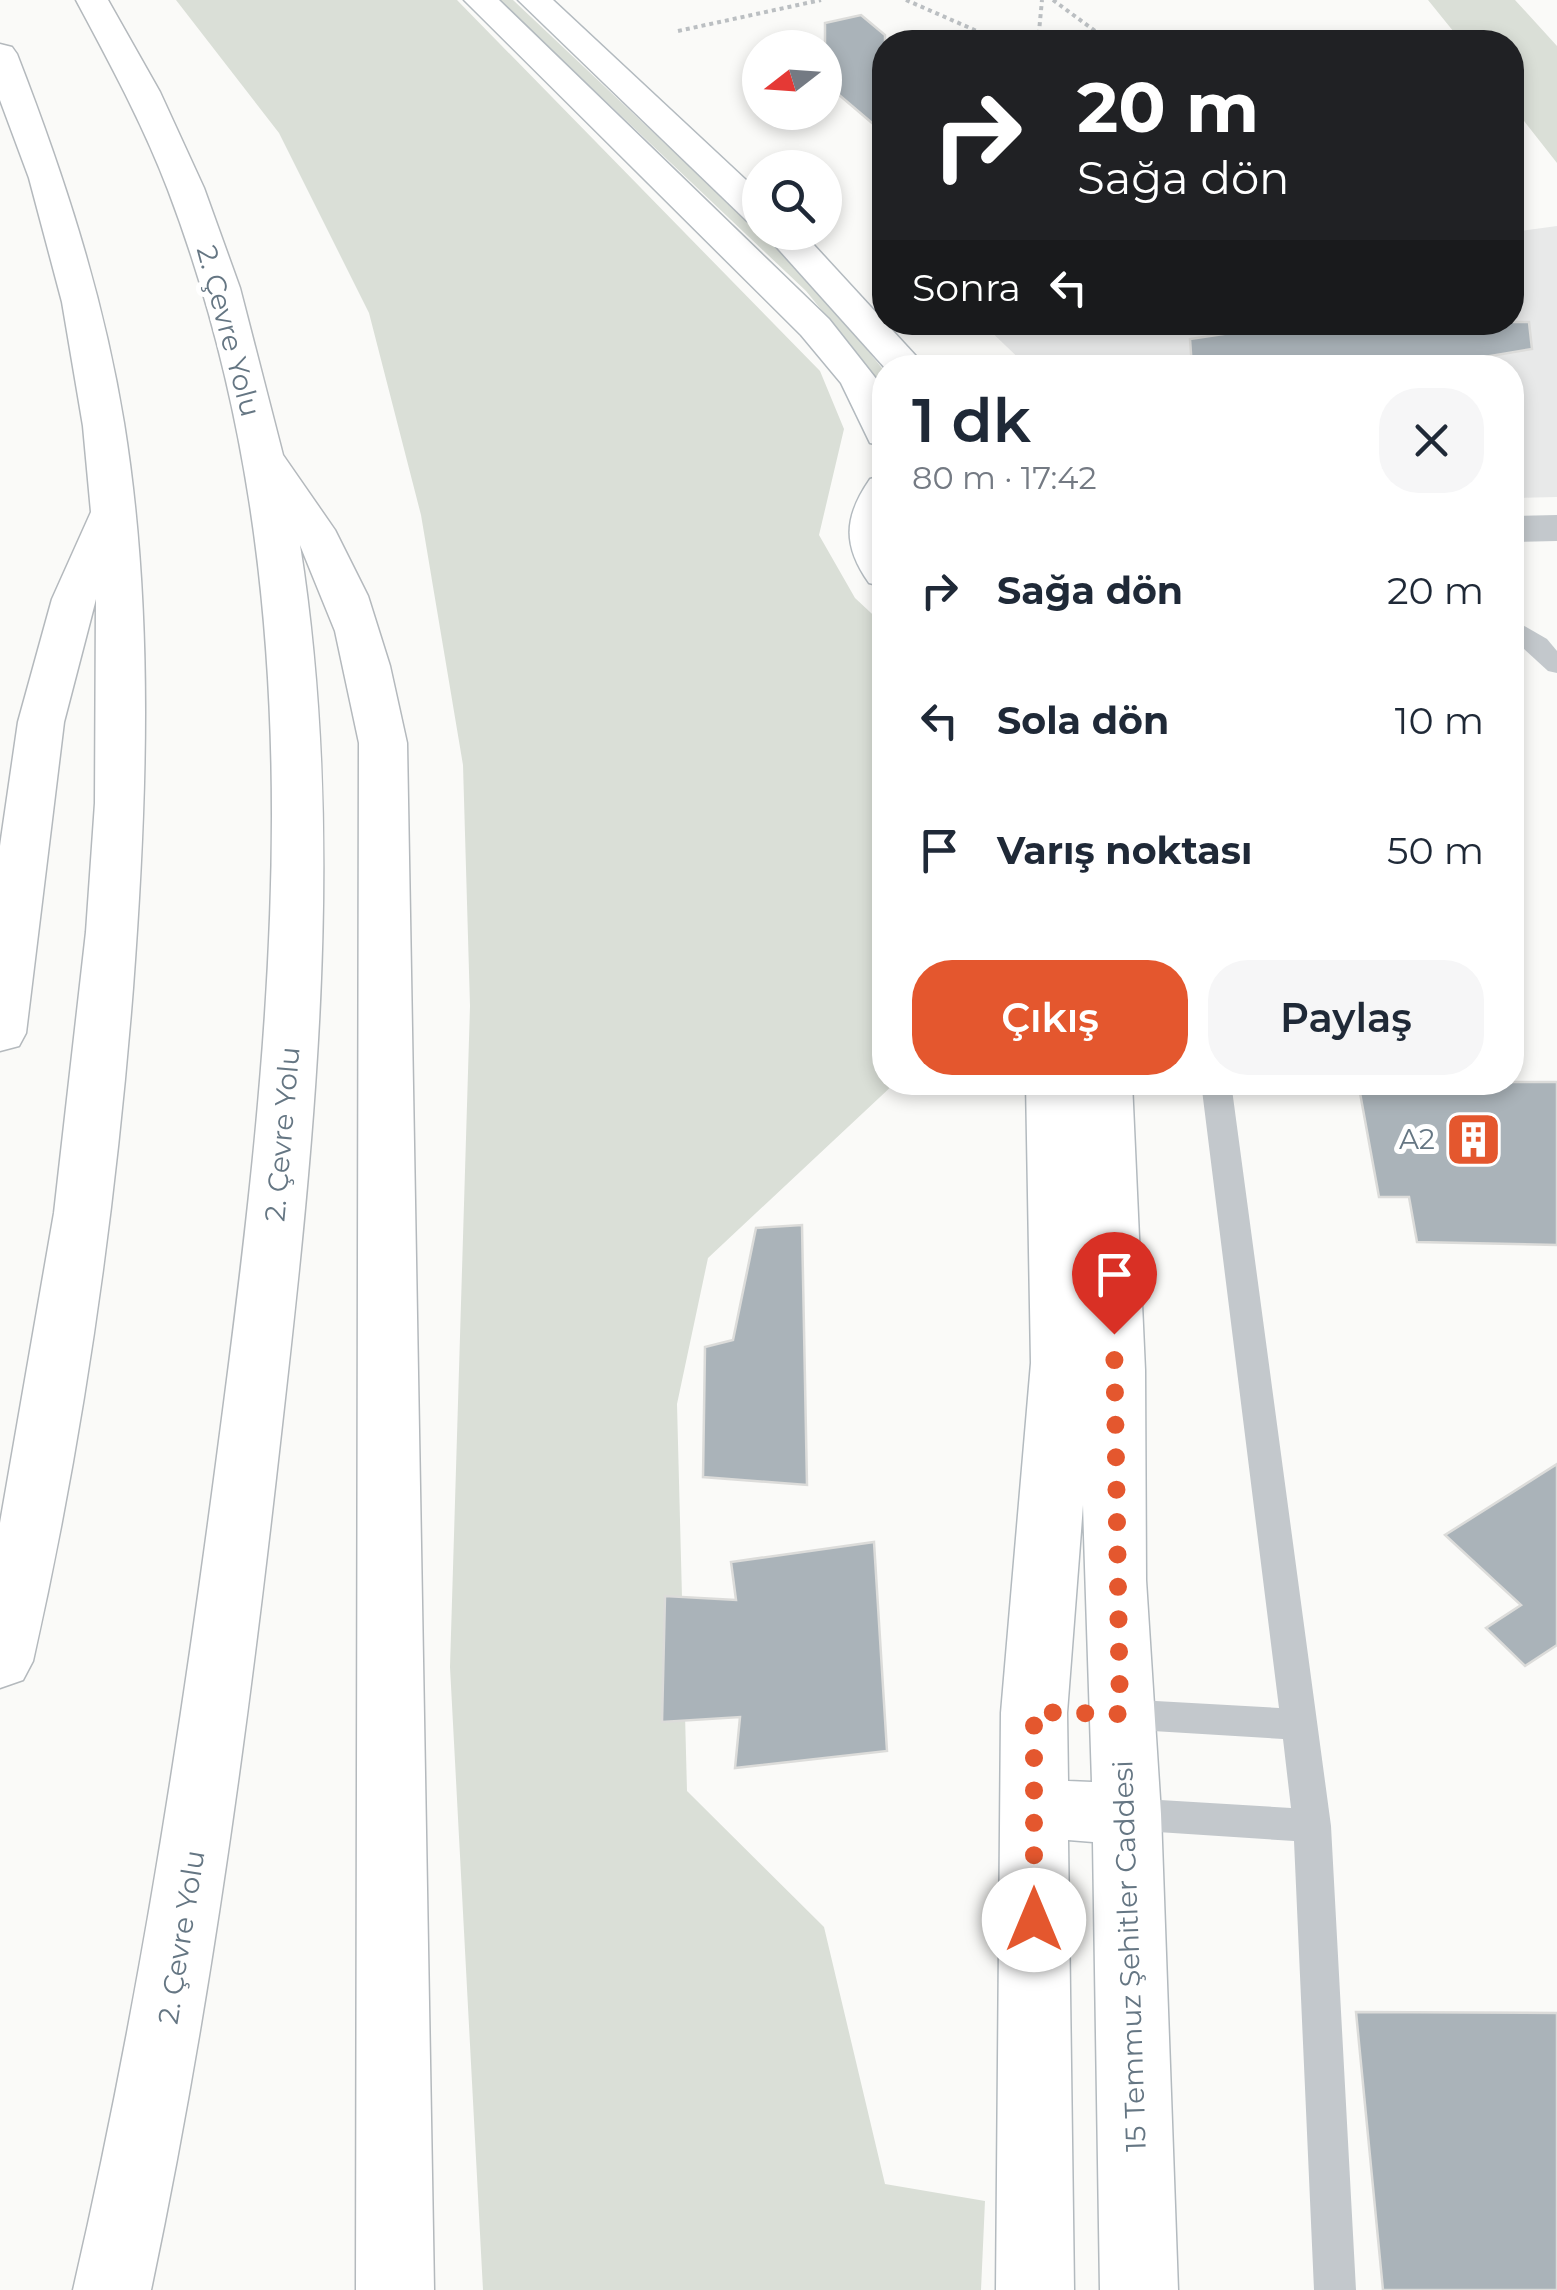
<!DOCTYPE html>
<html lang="tr">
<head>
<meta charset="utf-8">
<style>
	:root { --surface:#fff; --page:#f6f6f7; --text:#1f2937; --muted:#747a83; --accent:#e4572e }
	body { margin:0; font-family:Montserrat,sans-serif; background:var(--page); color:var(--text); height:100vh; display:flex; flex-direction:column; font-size:38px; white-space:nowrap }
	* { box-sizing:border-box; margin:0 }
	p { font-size:32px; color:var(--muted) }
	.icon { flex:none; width:55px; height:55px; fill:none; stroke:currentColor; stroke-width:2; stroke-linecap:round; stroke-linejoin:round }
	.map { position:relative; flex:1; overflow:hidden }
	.drawer { position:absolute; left:872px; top:355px; width:652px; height:740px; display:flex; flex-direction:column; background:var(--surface); border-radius:40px; box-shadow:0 5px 15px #0003 }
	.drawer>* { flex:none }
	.top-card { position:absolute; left:872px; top:30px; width:652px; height:305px; border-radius:40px; box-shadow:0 5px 15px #0003; background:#202124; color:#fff; overflow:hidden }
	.needle { width:65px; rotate:253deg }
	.tools { position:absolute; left:742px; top:30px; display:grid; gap:20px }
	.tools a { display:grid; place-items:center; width:100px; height:100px; border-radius:50%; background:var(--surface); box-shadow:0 5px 15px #0003; font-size:50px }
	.pin { position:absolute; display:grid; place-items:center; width:85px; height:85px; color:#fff; margin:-102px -42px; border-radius:50% 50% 50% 0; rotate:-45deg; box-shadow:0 0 10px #0007 }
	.pin .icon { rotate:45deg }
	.me { position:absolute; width:110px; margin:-55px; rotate:0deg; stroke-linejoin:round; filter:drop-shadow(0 0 8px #0008) }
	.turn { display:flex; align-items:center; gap:35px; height:210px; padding:0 40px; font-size:45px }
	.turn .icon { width:130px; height:130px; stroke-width:2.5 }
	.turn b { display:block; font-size:70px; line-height:85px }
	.then { display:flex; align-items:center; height:95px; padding:0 40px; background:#0003; gap:20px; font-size:38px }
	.round { display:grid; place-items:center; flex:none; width:105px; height:105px; border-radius:40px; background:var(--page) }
	.overview { display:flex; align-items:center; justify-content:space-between; height:170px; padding:0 40px }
	h1 { font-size:60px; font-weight:600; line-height:75px }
	.primary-button { display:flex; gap:20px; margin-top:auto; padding:20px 40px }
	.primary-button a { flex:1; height:115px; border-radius:40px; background:var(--accent); color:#fff; font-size:40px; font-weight:600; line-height:115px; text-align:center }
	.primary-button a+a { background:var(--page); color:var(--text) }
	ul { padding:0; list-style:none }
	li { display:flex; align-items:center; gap:30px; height:130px; padding:0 40px }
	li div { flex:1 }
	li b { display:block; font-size:38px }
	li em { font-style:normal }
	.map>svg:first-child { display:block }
	.built { fill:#e8e9e9 }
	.green { fill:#dadfd7 }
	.building { fill:#aab3b9; stroke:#dcdcda; stroke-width:2.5 }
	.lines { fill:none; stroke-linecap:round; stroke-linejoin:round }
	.secondary-casing { stroke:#b3babf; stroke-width:3 }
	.motorway-casing { stroke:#b4b9bd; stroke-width:3 }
	.path { stroke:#bbbfc2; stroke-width:4; stroke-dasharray:4 4; stroke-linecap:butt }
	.service { fill:#c3c8cc; fill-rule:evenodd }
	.minor { fill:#c3c8cc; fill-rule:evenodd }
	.secondary { fill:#fff; fill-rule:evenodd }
	.motorway { fill:#fff; fill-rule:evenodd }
	.route { stroke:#e4572e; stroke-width:18; stroke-dasharray:0 32.4 }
	.labels { text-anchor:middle; stroke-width:10; stroke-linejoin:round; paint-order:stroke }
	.street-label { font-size:28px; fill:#657683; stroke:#fff }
	.poi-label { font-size:28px; fill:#657683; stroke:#fff; text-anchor:end }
</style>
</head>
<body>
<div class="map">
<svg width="1557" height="2290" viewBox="0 0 1557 2290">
	<rect width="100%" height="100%" fill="#fafaf8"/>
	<!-- built -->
	<path class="built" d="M1557,226V497L1513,498L1512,368L1028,367L982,323L1512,322L1513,232Z"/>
	<!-- green -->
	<g class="green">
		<path d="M176,0H457L820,371L844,429L819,535L855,598L885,626V1082L895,1083L708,1258L677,1404L687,1791L824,1927L885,2184L985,2201L981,2290H483L450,1667L470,1006L463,765L421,515L369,313L279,133Z"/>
		<path d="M499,0H513L818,288L885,372V388L806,291Z"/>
		<path d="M1428,0H1515L1557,46V163L1513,107L1512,42H1462Z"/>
	</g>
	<!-- building -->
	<g class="building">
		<path d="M861,15L885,35V134L825,83V23Z"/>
		<path d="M1303,322H1529L1532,349L1419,368H1192L1190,339Z"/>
		<path d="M1358,1082H1557V1245L1417,1242L1409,1197H1379Z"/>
		<path d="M802,1225L807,1485L703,1477L705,1347L733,1340L756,1228Z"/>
		<path d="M1557,1464V1645L1525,1666L1486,1628L1521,1605L1445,1535Z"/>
		<path d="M874,1542L887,1751L735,1768L740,1717L662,1722L665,1596L736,1600L731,1562Z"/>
		<path d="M1356,2012L1557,2013V2290H1383Z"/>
	</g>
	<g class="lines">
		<defs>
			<g id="secondary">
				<path d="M464,0H499L829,319L885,390V446L870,443L841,383L801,335Z"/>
				<path d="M518,0H553L760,193V224L747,221Z"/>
				<path d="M763,232H802L927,368H885Z"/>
				<path d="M885,475V587L869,583C843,546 843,518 870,479Z"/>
				<path d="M1026,1082H1132L1145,1370L1146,1580L1161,1814L1178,2290H1100L1093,1842L1068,1840L1074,2290H996L1001,1713L1031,1363ZM1083,1505L1092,1782L1068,1781L1067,1713Z"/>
			</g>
			<g id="motorway">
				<path d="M76,0H108L160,92L204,188L240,288L283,455L335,530L368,596L390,666L407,743L434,2290H356L359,743L335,631L300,545C347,844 314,1144 280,1443C248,1728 210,2010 151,2290H73C137,2014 180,1737 217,1456C273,1033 324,600 168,190C143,124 109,62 76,0Z"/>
				<path d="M0,44L12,47L17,54C64,175 103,295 124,423C154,609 147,801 133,988C115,1215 83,1439 33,1661L23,1680L0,1688V1523L54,1213L86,932L95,803L96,599L64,722L26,1033L19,1046L0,1051V846L18,722L52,599L91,512L83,426L62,302L29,178L0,100Z"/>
			</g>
		</defs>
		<!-- secondary casing -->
		<use href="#secondary" class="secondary-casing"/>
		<!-- motorway casing -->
		<use href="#motorway" class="motorway-casing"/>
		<!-- path -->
		<g class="path">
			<path d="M906,0L1002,42"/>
			<path d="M1053,0L1110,42"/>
			<path d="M678,31L821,0"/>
			<path d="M1038,42L1042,0"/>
		</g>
		<!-- service -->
		<g class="service">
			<path d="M1512,619L1547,639L1557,651V673L1548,671L1512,638Z"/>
			<path d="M1201,1082H1231L1331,1826L1356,2290H1314L1294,1841L1127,1830L1114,1825L1108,1814L1114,1803L1127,1798L1291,1808L1283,1739L1120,1729L1107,1725L1102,1714L1107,1703L1120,1699L1279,1708Z"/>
		</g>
		<!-- minor -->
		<path class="minor" d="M1557,515V541L1512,542V516Z"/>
		<!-- secondary -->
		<use href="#secondary" class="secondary"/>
		<!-- motorway -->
		<use href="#motorway" class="motorway"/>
	</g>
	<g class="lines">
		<!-- route -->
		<path class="route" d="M1034,1920V1712L1120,1714L1114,1334"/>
	</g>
	<!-- icons -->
	<defs>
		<symbol id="building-square" viewBox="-11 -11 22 22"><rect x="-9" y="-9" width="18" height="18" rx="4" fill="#e4572e" stroke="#fff"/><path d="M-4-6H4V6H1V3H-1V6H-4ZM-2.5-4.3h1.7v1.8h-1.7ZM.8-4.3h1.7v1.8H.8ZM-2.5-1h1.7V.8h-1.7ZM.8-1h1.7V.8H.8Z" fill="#fff"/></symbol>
	</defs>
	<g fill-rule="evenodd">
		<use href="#building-square" x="1442" y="1108" width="63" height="63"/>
	</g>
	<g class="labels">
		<!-- street labels -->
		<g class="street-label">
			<text transform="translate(229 331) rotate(75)" y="10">2. Çevre Yolu</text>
			<text transform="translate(282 1134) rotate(-85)" y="10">2. Çevre Yolu</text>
			<text transform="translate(181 1937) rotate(-81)" y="10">2. Çevre Yolu</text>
			<text transform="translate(1129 1956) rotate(-92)" y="10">15 Temmuz Şehitler Caddesi</text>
		</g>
		<!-- poi labels -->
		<g class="poi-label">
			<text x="1435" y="1149">A2</text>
		</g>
	</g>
</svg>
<div class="tools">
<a><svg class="needle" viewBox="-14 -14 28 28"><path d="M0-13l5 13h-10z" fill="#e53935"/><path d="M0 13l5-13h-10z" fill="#747a83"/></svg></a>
<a><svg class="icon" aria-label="search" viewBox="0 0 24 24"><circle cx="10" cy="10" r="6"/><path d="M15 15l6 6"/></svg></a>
</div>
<div class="pin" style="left:1114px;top:1334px;background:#d93025"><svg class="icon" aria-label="arrive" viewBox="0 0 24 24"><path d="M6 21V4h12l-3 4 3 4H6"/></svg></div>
<svg class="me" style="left:1034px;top:1920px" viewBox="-20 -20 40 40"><circle r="19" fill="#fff"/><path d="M0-13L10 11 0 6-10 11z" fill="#e4572e"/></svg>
<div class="top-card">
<div class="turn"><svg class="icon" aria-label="right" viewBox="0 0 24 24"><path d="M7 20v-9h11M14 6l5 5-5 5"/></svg><div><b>20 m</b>Sağa dön</div></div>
<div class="then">Sonra<svg class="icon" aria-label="left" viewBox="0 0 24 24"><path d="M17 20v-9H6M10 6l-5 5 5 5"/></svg></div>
</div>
<section class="drawer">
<div class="overview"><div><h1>1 dk</h1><p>80 m · 17:42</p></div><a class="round"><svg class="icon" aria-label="close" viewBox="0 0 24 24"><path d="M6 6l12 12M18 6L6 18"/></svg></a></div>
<ul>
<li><svg class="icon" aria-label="right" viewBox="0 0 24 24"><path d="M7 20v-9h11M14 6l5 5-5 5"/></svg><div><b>Sağa dön</b></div><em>20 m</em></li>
<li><svg class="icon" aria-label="left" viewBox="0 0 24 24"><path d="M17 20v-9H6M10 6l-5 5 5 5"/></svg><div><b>Sola dön</b></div><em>10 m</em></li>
<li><svg class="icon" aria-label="arrive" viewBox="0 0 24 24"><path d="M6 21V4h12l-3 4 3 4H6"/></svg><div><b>Varış noktası</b></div><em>50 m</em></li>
</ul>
<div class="primary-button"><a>Çıkış</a><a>Paylaş</a></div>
</section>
</div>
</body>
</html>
